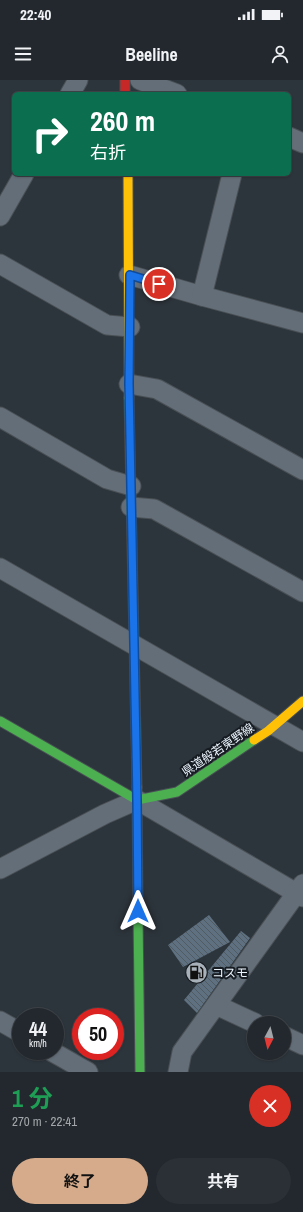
<!DOCTYPE html>
<html lang="ja">
<head>
<meta charset="utf-8">
<style>
	:root { --surface:#22282d; --page:#2a3035; --text:#f1f3f6; --muted:#a2a6aa; --line:#3f4449; --accent:#d6ab8b }
	body { margin:0; font-family:"Archivo Narrow","Noto Sans JP",sans-serif; background:var(--page); color:var(--text); height:100vh; display:flex; flex-direction:column; font-size:15px; white-space:nowrap }
	* { box-sizing:border-box; margin:0 }
	p { font-size:13px; color:var(--muted) }
	.icon { flex:none; width:22px; height:22px; fill:none; stroke:currentColor; stroke-width:2; stroke-linecap:round; stroke-linejoin:round }
	.map { position:relative; height:992px; overflow:hidden }
	.details { display:flex; flex-direction:column; background:var(--surface); flex:1 }
	.details>* { flex:none }
	.banner { position:absolute; left:12px; top:12px; width:279px; height:84px; border-radius:6px; box-shadow:0 1px 3px #0004,0 0 0 1px var(--line); background:#0b6e4f; color:#fff; overflow:hidden }
	.needle { width:26px; rotate:187deg }
	.fabs { position:absolute; left:247px; top:936px; display:grid; gap:8px }
	.fabs a { display:grid; place-items:center; width:44px; height:44px; border-radius:50%; background:var(--surface); box-shadow:0 1px 3px #0004,0 0 0 1px var(--line); font-size:20px }
	.speed { position:absolute; left:12px; top:928px; display:flex; gap:8px; font-size:20px; font-weight:700; text-align:center }
	.speed>* { display:grid; place-content:center; width:52px; height:52px; border-radius:50%; background:var(--surface); box-shadow:0 1px 3px #0004,0 0 0 1px var(--line); line-height:1 }
	.speed small { font-size:10px; font-weight:400 }
	.speed .limit { border:6px solid #d22; background:#fff; color:#111 }
	.pin { position:absolute; display:grid; place-items:center; width:34px; height:34px; color:#fff; margin:-17px; border:2px solid #fff; border-radius:50%; box-shadow:0 1px 4px #0007 }
	.me { position:absolute; width:44px; margin:-22px; rotate:0deg; stroke-linejoin:round; filter:drop-shadow(0 0 3px #0008) }
	.turn { display:flex; align-items:center; gap:14px; height:84px; padding:0 12px; font-size:18px }
	.turn .icon { width:52px; height:52px; stroke-width:2.5 }
	.turn b { display:block; font-size:28px; line-height:34px }
	.round { display:grid; place-items:center; flex:none; width:42px; height:42px; border-radius:21px; background:var(--page) }
	.head { display:flex; align-items:center; justify-content:space-between; height:68px; padding:0 12px }
	h1 { font-size:24px; font-weight:700; line-height:30px; color:#1e9e55 }
	.cta { display:flex; gap:8px; margin-top:auto; padding:8px 12px }
	.cta a { flex:1; height:46px; border-radius:24px; background:var(--accent); color:#111; font-size:16px; font-weight:700; line-height:46px; text-align:center }
	.cta a+a { background:var(--page); color:var(--text) }
	.status { display:flex; justify-content:space-between; align-items:center; height:28px; padding:0 20px; background:var(--surface); direction:ltr }
	.status svg { height:11px; fill:currentColor }
	header { display:flex; justify-content:space-between; align-items:center; height:52px; padding:0 12px; background:var(--surface); font-size:18px; font-weight:700 }
	.map>svg:first-child { display:block }
	.building { fill:url(#building-back-hatch) }
	.lines { fill:none; stroke-linecap:round; stroke-linejoin:round }
	.street-casing { stroke:#495055; stroke-width:21 }
	.fast-casing { stroke:#495055; stroke-width:11 }
	.slow-casing { stroke:#495055; stroke-width:11 }
	.jam-casing { stroke:#495055; stroke-width:11 }
	.street { stroke:#646e78; stroke-width:19 }
	.fast { stroke:#4caf50; stroke-width:9 }
	.slow { stroke:#ffc107; stroke-width:9 }
	.jam { stroke:#c62828; stroke-width:9 }
	.route-casing { stroke:#114b97; stroke-width:10 }
	.route { stroke:#1a73e8; stroke-width:7 }
	.labels { text-anchor:middle; stroke-width:4; stroke-linejoin:round; paint-order:stroke }
	.street-label { font-size:12px; fill:#ebf3fc; stroke:#161c22 }
	.poi-label { font-size:12px; fill:#ebf3fc; stroke:#161c22; text-anchor:start }
</style>
</head>
<body>
<div class="status"><b>22:40</b><svg viewBox="0 0 49 12"><path d="M0 12V9h3v3zM5 12V6h3v6zM10 12V3h3v9zM15 12V0h3v12zM26 1h20v11H26zM47 4h2v5h-2z"/></svg></div>
<header><svg class="icon" aria-label="menu" viewBox="0 0 24 24"><path d="M4 6h16M4 12h16M4 18h16"/></svg>Beeline<svg class="icon" aria-label="person" viewBox="0 0 24 24"><circle cx="12" cy="8" r="4"/><path d="M4 21q1-7 8-7t8 7"/></svg></header>
<div class="map">
<svg width="303" height="992" viewBox="0 0 303 992">
	<defs>
		<pattern id="building-back-hatch" width="6" height="6" patternUnits="userSpaceOnUse"><rect width="6" height="6" fill="#5f7081"/><path d="M-1 5l2 2M0 0l6 6M5-1l2 2" fill="none" stroke="#515b64"/></pattern>
	</defs>
	<rect width="100%" height="100%" fill="#2d353c"/>
	<!-- building -->
	<g class="building">
		<path d="M209,835L230,862L183,887L168,865Z"/>
		<path d="M241,851L250,858L197,933L184,920Z"/>
	</g>
	<g class="lines">
		<defs>
			<g id="street">
				<path d="M140,0L177,14"/>
				<path d="M70,14L78,0"/>
				<path d="M289,57L303,63"/>
				<path d="M0,136L24,94"/>
				<path d="M0,184L107,245L130,247"/>
				<path d="M129,195L202,216L303,243"/>
				<path d="M202,216L232,94"/>
				<path d="M129,304L157,309L303,390"/>
				<path d="M0,337L107,399L131,406"/>
				<path d="M131,427L154,429L303,512"/>
				<path d="M0,488L303,662"/>
				<path d="M0,789L105,734L137,720L303,817"/>
				<path d="M216,925L255,943"/>
				<path d="M0,941L21,953"/>
				<path d="M284,956L303,965"/>
				<path d="M51,971L88,992"/>
				<path d="M178,992L182,972L303,804"/>
			</g>
			<g id="fast">
				<path d="M129,318L137,707"/>
				<path d="M0,641L137,720L177,712L254,660"/>
				<path d="M138,834L140,992"/>
			</g>
			<g id="slow">
				<path d="M128,94L129,318"/>
				<path d="M254,660L268,651L303,621"/>
				<path d="M137,707L138,834"/>
			</g>
			<path id="jam" d="M125,0V14"/>
		</defs>
		<!-- street casing -->
		<use href="#street" class="street-casing"/>
		<!-- fast casing -->
		<use href="#fast" class="fast-casing"/>
		<!-- slow casing -->
		<use href="#slow" class="slow-casing"/>
		<!-- jam casing -->
		<use href="#jam" class="jam-casing"/>
		<!-- street -->
		<use href="#street" class="street"/>
		<!-- fast -->
		<use href="#fast" class="fast"/>
		<!-- slow -->
		<use href="#slow" class="slow"/>
		<!-- jam -->
		<use href="#jam" class="jam"/>
	</g>
	<g class="lines">
		<defs>
			<path id="route" d="M138,831L137,720L129,304L130,195L159,204"/>
		</defs>
		<!-- route casing -->
		<use href="#route" class="route-casing"/>
		<!-- route -->
		<use href="#route" class="route"/>
	</g>
	<!-- icons -->
	<defs>
		<symbol id="fuel-disc" viewBox="-11 -11 22 22"><circle r="9.5" fill="#a8b0b9" stroke="#161c22"/><path d="M-5.5-6h7V0h2V4h1.3V-2.5L3-4.5l.8-.8L6-3V5H2.5V1h-1V6h-7ZM-4.2-4.7v3.2H.2V-4.7Z" fill="#111"/></symbol>
	</defs>
	<g fill-rule="evenodd">
		<use href="#fuel-disc" x="184" y="880" width="25" height="25"/>
	</g>
	<g class="labels">
		<!-- street labels -->
		<g class="street-label">
			<text transform="translate(218 670) rotate(-34)" y="4">県道般若東野線</text>
		</g>
		<!-- poi labels -->
		<g class="poi-label">
			<text x="212" y="897">コスモ</text>
		</g>
	</g>
</svg>
<div class="fabs">
<a><svg class="needle" viewBox="-14 -14 28 28"><path d="M0-13l5 13h-10z" fill="#e53935"/><path d="M0 13l5-13h-10z" fill="#a2a6aa"/></svg></a>
</div>
<div class="speed"><div>44<small>km/h</small></div><div class="limit">50</div></div>
<div class="pin" style="left:159px;top:204px;background:#d93025"><svg class="icon" aria-label="arrive" viewBox="0 0 24 24"><path d="M6 21V4h12l-3 4 3 4H6"/></svg></div>
<svg class="me" style="left:138px;top:831px" viewBox="-20 -20 40 40"><path d="M0-17L14 15 0 8-14 15z" fill="#1a73e8" stroke="#fff" stroke-width="4"/></svg>
<div class="banner">
<div class="turn"><svg class="icon" aria-label="right" viewBox="0 0 24 24"><path d="M7 20v-9h11M14 6l5 5-5 5"/></svg><div><b>260 m</b>右折</div></div>
</div>
</div>
<section class="details">
<div class="head"><div><h1>1 分</h1><p>270 m · 22:41</p></div><a class="round" style="background:#d93025;color:#fff"><svg class="icon" aria-label="close" viewBox="0 0 24 24"><path d="M6 6l12 12M18 6L6 18"/></svg></a></div>
<div class="cta"><a>終了</a><a>共有</a></div>
</section>
</body>
</html>
